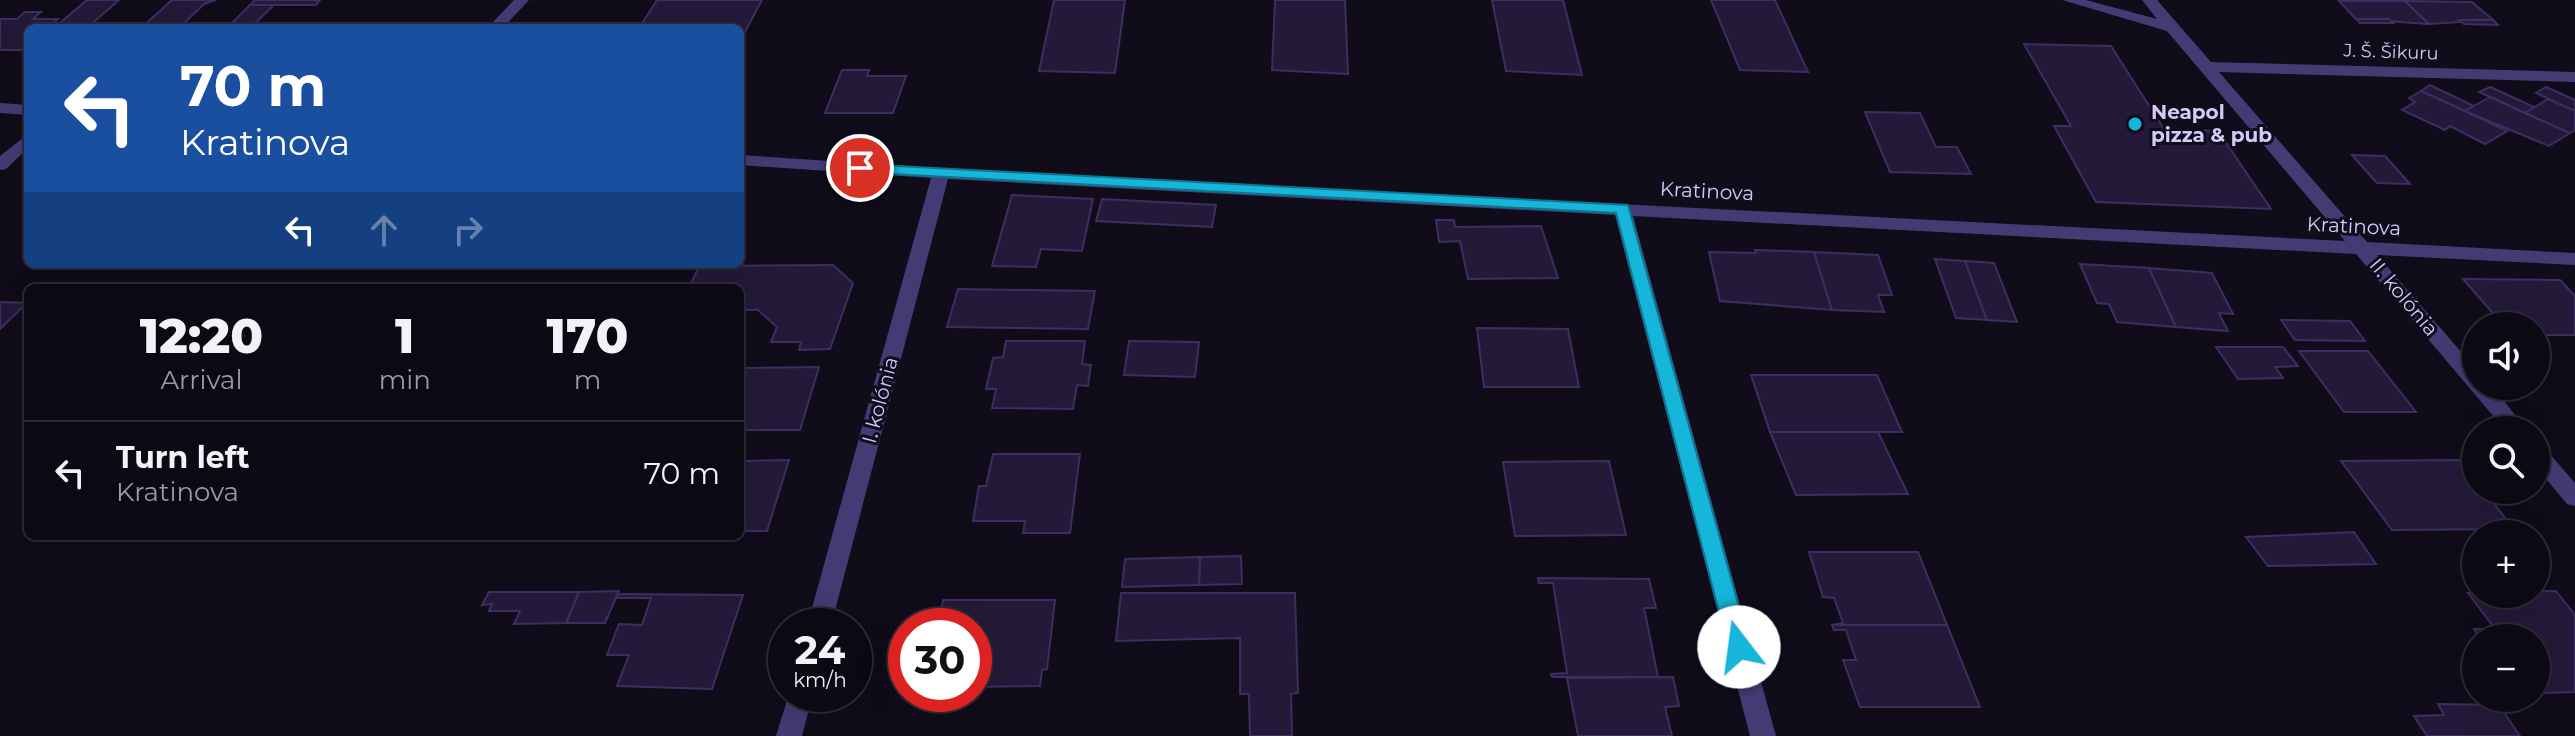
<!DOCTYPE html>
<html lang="en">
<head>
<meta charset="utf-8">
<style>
	:root { --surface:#0c0914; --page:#1a1722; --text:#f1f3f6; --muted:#9a9aa0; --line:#2c2a34 }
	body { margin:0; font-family:Montserrat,sans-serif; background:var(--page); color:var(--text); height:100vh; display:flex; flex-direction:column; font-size:30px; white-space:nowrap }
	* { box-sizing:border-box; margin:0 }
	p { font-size:26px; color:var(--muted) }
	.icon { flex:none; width:44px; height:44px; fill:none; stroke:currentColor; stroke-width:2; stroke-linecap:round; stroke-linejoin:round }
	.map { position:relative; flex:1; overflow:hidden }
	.drawer { position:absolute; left:24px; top:284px; width:720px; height:256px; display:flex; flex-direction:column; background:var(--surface); border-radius:12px; box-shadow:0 8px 32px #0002,0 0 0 2px var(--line) }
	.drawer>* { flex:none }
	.guide { position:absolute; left:24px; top:24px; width:720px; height:244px; border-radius:12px; box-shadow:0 8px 32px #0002,0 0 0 2px var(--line); background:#1a4fa0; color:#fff; overflow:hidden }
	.controls { position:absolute; left:2462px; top:312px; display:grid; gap:16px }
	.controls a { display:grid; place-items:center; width:88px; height:88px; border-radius:50%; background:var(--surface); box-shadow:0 8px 32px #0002,0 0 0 2px var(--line); font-size:40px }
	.speed { position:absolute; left:768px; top:608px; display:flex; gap:16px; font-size:40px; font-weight:700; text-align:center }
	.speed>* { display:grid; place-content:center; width:104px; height:104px; border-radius:50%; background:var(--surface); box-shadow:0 8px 32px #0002,0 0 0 2px var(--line); line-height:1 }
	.speed small { font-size:20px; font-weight:400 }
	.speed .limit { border:12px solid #d22; background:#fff; color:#111 }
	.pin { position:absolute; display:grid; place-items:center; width:68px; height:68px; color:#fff; margin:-34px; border:4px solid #fff; border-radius:50%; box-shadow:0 2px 8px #0007 }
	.me { position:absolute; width:88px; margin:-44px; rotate:345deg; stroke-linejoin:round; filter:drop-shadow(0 0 6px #0008) }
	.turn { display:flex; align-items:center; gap:28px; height:168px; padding:0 24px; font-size:36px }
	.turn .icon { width:104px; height:104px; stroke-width:2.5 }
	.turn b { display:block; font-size:56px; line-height:68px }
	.lanes { display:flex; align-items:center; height:76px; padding:0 24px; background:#0003; justify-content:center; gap:40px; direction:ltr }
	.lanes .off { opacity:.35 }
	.eta { display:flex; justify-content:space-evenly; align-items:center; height:136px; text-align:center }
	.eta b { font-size:48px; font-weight:800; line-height:56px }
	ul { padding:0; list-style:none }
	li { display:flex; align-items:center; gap:24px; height:104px; padding:0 24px; border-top:2px solid var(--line) }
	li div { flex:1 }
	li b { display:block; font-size:30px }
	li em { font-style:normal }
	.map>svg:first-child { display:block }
	.building { fill:#231a39; stroke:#3d2e62; stroke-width:2 }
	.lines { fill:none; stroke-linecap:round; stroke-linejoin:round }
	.minor { fill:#433c74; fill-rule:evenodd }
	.route { fill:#16b5da; stroke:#0e768e; stroke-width:2 }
	.poi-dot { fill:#16b5da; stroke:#100c1a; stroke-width:3 }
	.labels { text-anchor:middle; stroke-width:6; stroke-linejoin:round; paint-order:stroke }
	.far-street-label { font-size:18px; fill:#d4cafa; stroke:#100c1a }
	.poi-label { font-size:20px; font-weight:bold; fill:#d4cafa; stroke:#100c1a; text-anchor:start }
	.street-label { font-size:20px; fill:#d4cafa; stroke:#100c1a }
</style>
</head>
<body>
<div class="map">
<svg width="2575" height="736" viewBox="0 0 2575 736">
	<rect width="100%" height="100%" fill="#100c1a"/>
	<!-- building -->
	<g class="building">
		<path d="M87,0H119L87,28H54Z"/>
		<path d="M172,0H216L204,4L179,28H141Z"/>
		<path d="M255,0H320L316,5H250Z"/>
		<path d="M657,0H762L740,41V28H639Z"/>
		<path d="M1054,0H1125L1115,73L1039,71Z"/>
		<path d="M1275,0H1345L1348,74L1272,70Z"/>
		<path d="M1492,0H1563L1582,75L1506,71Z"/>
		<path d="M1711,0H1775L1808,72L1740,70Z"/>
		<path d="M2339,1H2405L2429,24L2356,19Z"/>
		<path d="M2405,1L2472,2L2493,20L2429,24Z"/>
		<path d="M250,5H274L250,28H227Z"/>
		<path d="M25,12H41L33,19H58L48,28H28V45L22,50H0V19H17Z"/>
		<path d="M2356,19H2389L2393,23H2360Z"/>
		<path d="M2459,20H2493L2498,25L2464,24Z"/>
		<path d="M2024,44L2111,46L2164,129L2218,131L2271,209L2096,202L2054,126H2071Z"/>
		<path d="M842,70H869L867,76H906L893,113H825Z"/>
		<path d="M2430,85L2474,106L2465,111L2421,91Z"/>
		<path d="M2490,87L2534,107L2525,113L2479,92Z"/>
		<path d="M2546,87L2575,100V111L2536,93Z"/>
		<path d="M2421,91L2465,111L2507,131L2485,144L2450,126L2445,130L2402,110L2415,102L2409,98Z"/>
		<path d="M2490,97L2525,113L2570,133L2549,146L2465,111Z"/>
		<path d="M2548,99L2575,111V130L2570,133L2525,113Z"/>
		<path d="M1865,112L1920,113L1936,147H1957L1971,174L1890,172Z"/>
		<path d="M2352,155L2385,156L2410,184L2377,183Z"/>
		<path d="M1012,195L1093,199L1082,251L1041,249L1036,267L992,266Z"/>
		<path d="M1102,199L1216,205L1212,227L1096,221Z"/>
		<path d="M1436,220H1454L1455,227L1541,226L1558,278L1468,279L1460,241L1439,242Z"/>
		<path d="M1755,250L1814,252L1832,310L1720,301L1709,252L1756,253Z"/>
		<path d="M1814,252L1878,255L1892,295H1878L1884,312L1832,310Z"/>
		<path d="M1935,259L1965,261L1987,320L1956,318Z"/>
		<path d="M1965,261L1994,263L2017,322L1987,320Z"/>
		<path d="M2080,264L2149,268L2176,327L2117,322L2109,304L2097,303Z"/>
		<path d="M833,265L853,283L830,349L799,350L801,342H771L777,327L758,310H740V288H689L699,266Z"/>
		<path d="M2149,268L2212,273L2233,314L2219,313L2228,331L2176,327Z"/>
		<path d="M2463,279L2560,280L2575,296V335H2536V326H2504Z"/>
		<path d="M958,289L1095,291L1088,329L947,327Z"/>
		<path d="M0,302L27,303L0,329Z"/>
		<path d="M2281,320L2350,321L2365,341L2295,340Z"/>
		<path d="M1477,328L1568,329L1579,387H1484Z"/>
		<path d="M1006,341H1085L1082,364L1091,365L1088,386L1077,385L1073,409L992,408L996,389H986L993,358L1003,357Z"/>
		<path d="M1129,341L1199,342L1195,377L1124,375Z"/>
		<path d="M2216,347H2283L2298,366L2275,367L2283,378L2238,379Z"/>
		<path d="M2299,351H2368L2416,412H2344Z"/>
		<path d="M819,367L800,430H740V368Z"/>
		<path d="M1751,375H1877L1902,432H1770Z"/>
		<path d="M1770,432H1878L1908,494L1796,495Z"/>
		<path d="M993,454H1080L1070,533H1023L1025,521H973L979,486H986Z"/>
		<path d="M789,460L767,531H740V461Z"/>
		<path d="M2459,460L2476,481V490H2483L2514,529L2392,530L2341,461Z"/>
		<path d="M1609,461L1626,535L1515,536L1503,462Z"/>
		<path d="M2354,532L2376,564L2268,566L2246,537Z"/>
		<path d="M1809,552H1918L1947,625H1832L1843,623L1834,598L1823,597Z"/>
		<path d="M1241,556L1242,584L1199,585L1200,557Z"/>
		<path d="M1200,557L1199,585L1122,587L1125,559Z"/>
		<path d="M1538,578L1649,579L1656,608H1644L1658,677H1552L1551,674L1567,673L1553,583H1539Z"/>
		<path d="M619,591L605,623H566L579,592Z"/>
		<path d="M2556,591L2575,615V692L2541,693L2536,687V638H2480L2474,629H2495L2468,593Z"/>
		<path d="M489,592H579L566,623L514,624L520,611H489L492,604L482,605Z"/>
		<path d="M1121,593H1295L1298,693L1291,694L1292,736H1250L1249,694H1240V638L1116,641Z"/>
		<path d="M618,594L743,595L712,689L617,686L629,655H607L619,624L642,625L651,598H616Z"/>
		<path d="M943,600H1055L1047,669L1042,670L1040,686L974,687V626H938Z"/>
		<path d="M1832,625H1947L1980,707H1860L1843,660H1856L1846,630H1834Z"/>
		<path d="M1673,677L1679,706L1665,707L1672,736H1578L1567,678Z"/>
		<path d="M2438,704L2499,705L2520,736H2427L2414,716L2444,715Z"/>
	</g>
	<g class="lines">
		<!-- minor -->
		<g class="minor">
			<path d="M514,0H529L503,28H487Z"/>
			<path d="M2062,0H2086L2157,19L2142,0H2157L2211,62L2575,72V82L2219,72L2367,242L2575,253V265L2377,255L2476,369V386H2492L2527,430H2505L2356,254L1633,216L1776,736H1750L1615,215L948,179L831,626H807L931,178L740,165V155L1010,173L2345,241L2167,31Z"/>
			<path d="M0,103L28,105V115L0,113Z"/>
			<path d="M28,134V148L6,169L0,170V156Z"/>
			<path d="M2536,444L2543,446L2575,483V506L2567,504L2536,467Z"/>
			<path d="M789,694H813L802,736H776Z"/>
		</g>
	</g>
	<!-- route -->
	<path class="route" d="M860,164L1628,205L1750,647L1747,654H1732L1728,647L1616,213L855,172L852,168Z"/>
	<!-- markers -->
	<circle class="poi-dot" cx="2135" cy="124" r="8"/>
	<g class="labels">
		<!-- far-street labels -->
		<g class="far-street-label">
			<text transform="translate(2391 52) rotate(2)" y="6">J. Š. Šikuru</text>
		</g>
		<!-- poi labels -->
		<g class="poi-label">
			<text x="2151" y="119">Neapol<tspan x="2151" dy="23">pizza &amp; pub</tspan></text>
		</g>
		<!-- street labels -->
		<g class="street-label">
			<text transform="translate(1707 191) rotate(3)" y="7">Kratinova</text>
			<text transform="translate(2354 226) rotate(3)" y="7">Kratinova</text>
			<text transform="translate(2404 297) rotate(50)" y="7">II. kolónia</text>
			<text transform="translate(880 400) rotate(-75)" y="7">I. kolónia</text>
		</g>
	</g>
</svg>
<div class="controls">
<a><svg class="icon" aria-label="sound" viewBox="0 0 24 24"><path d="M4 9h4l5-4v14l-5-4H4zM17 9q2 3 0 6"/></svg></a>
<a><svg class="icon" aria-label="search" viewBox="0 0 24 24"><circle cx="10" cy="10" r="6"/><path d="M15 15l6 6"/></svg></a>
<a>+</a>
<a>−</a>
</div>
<div class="speed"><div>24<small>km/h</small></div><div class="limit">30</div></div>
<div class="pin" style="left:860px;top:168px;background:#d93025"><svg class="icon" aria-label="arrive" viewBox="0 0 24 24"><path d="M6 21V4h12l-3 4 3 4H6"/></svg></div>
<svg class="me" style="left:1739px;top:647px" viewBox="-20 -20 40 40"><circle r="19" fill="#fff"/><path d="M0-13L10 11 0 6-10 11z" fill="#16b5da"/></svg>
<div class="guide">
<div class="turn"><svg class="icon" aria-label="left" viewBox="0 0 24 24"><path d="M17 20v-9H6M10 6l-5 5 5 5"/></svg><div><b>70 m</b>Kratinova</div></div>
<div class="lanes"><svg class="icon" aria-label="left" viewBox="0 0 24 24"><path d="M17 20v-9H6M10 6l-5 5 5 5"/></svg><svg class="icon off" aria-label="ahead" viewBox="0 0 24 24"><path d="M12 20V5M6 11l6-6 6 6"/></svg><svg class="icon off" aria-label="right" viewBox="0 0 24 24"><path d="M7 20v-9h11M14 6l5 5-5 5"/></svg></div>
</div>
<section class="drawer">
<div class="eta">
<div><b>12:20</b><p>Arrival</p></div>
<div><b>1</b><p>min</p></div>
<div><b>170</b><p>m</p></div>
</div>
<ul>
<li><svg class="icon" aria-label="left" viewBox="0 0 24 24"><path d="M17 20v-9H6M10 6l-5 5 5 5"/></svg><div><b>Turn left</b><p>Kratinova</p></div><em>70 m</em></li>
</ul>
</section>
</div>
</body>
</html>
